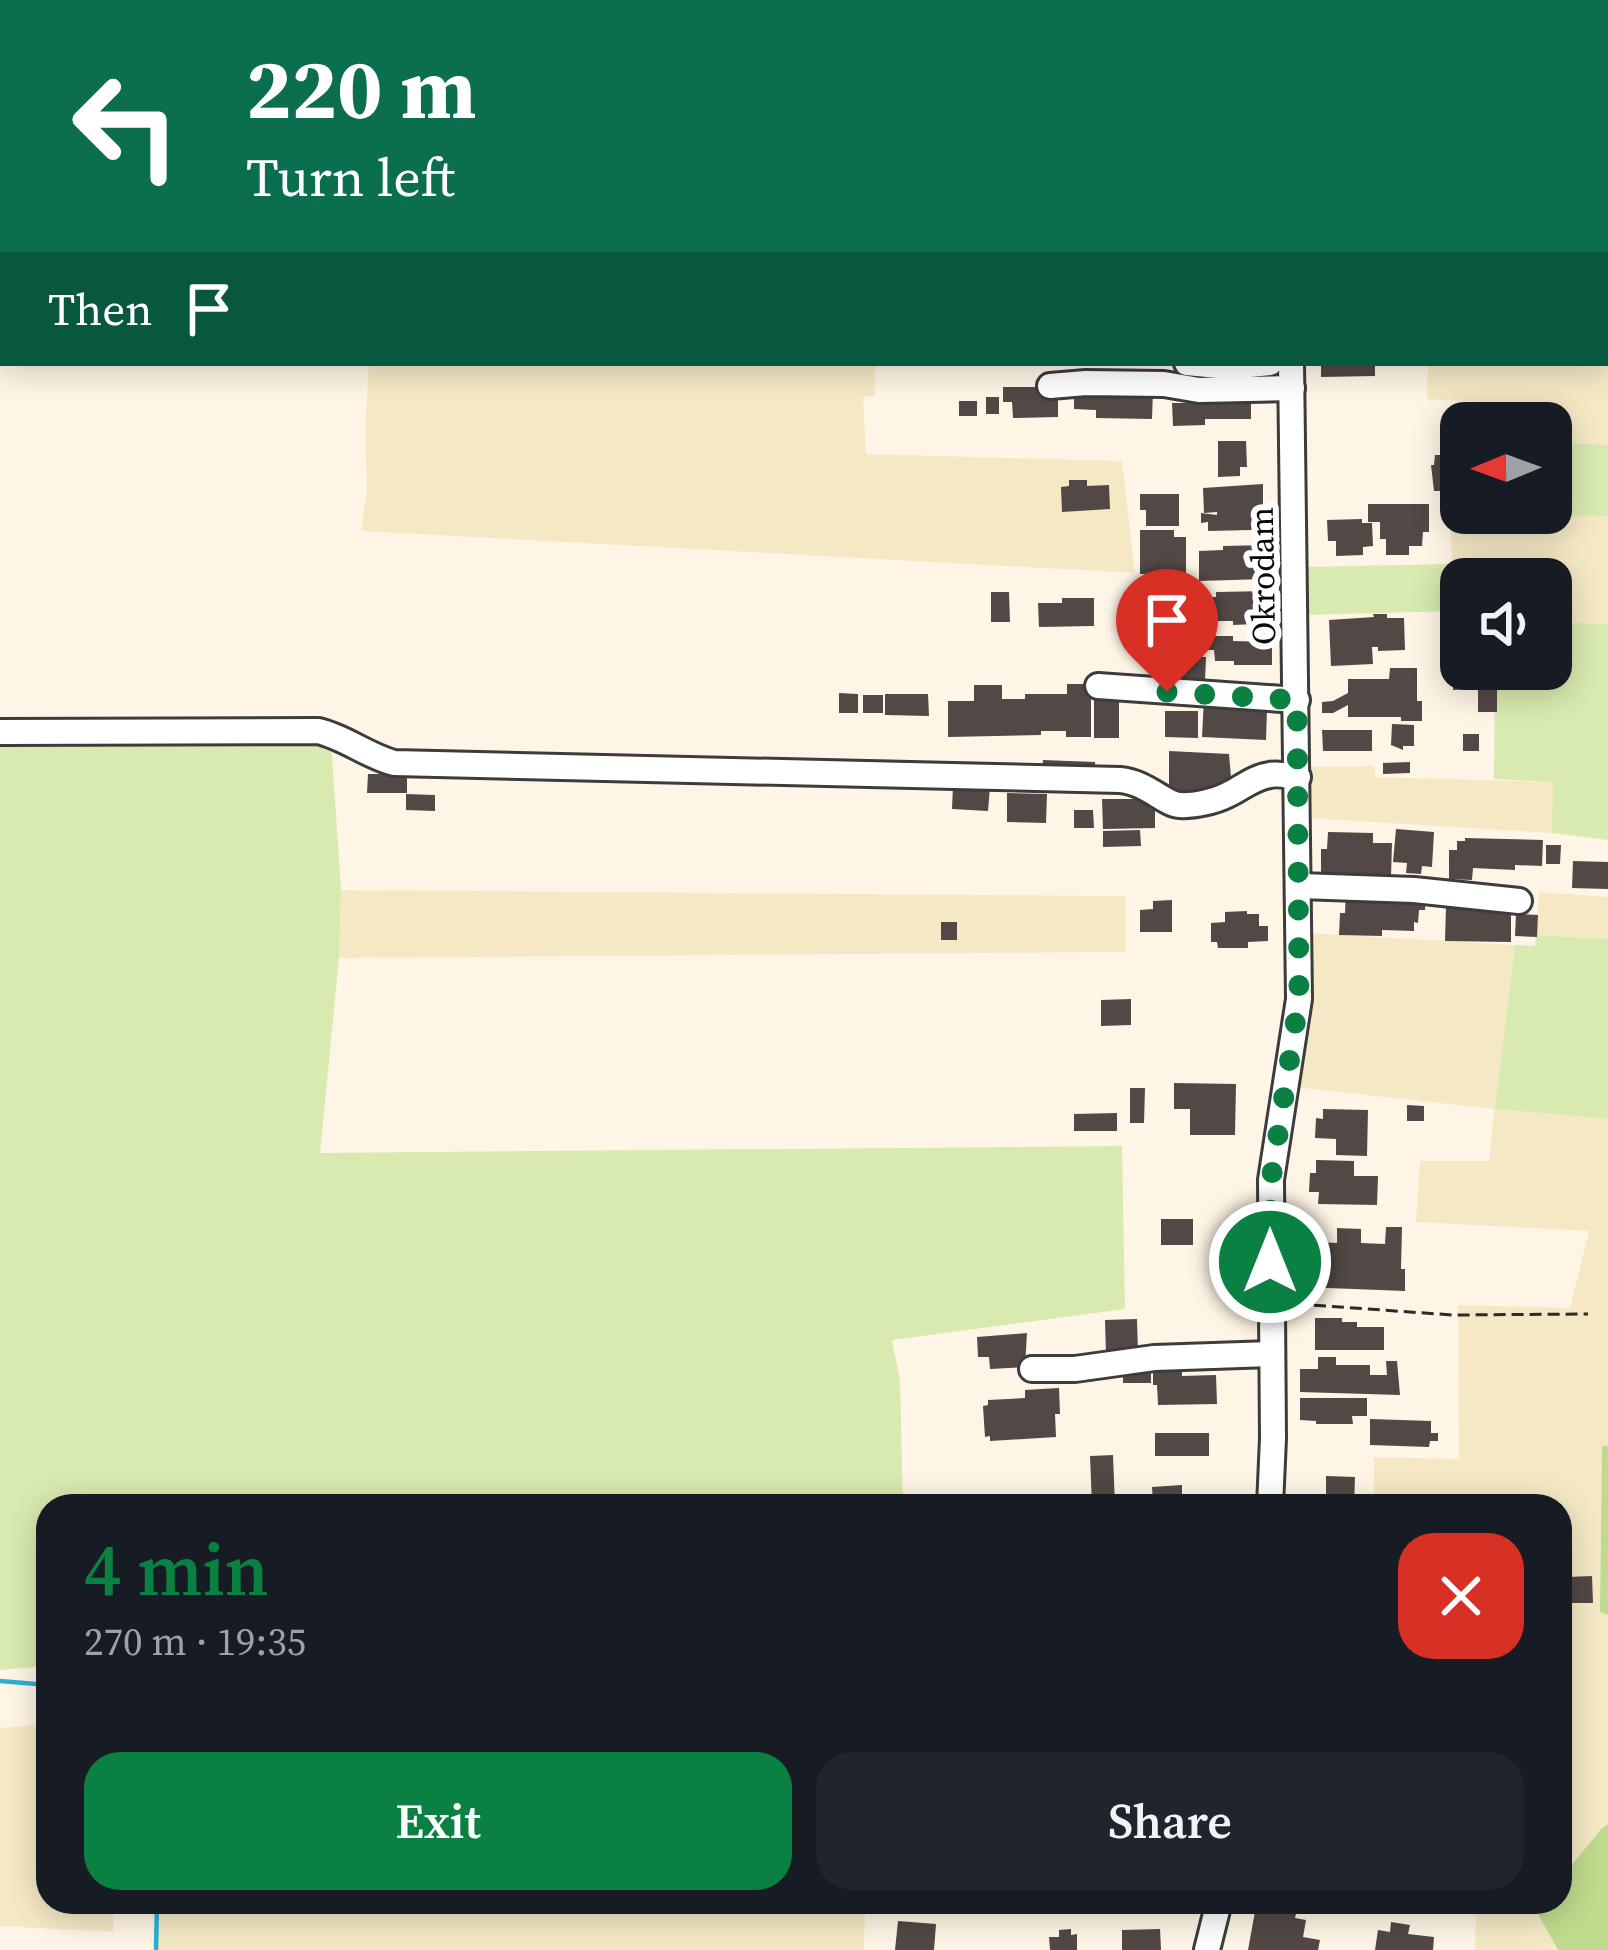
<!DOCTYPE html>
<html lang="en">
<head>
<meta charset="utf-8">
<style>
	:root { --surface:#171b24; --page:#20242c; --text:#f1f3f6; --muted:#9ea1a6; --accent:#0b8043 }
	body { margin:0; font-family:"Source Serif 4",serif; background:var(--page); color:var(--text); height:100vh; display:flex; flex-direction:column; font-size:45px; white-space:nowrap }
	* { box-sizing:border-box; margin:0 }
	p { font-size:39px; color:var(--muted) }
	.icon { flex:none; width:66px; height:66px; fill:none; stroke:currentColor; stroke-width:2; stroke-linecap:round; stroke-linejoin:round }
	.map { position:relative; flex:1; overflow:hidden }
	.panel { position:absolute; left:36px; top:1494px; width:1536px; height:420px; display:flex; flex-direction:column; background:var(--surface); border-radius:36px; box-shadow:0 6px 30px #0003 }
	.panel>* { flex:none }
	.top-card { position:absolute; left:0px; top:0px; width:1608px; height:366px; box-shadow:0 6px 30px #0003; background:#0b6e4f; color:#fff; overflow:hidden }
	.needle { width:78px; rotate:269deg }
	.controls { position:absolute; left:1440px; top:402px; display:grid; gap:24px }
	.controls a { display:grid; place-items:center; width:132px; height:132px; border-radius:24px; background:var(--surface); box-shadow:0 6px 30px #0003; font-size:60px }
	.pin { position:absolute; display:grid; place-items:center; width:102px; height:102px; color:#fff; margin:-123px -51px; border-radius:50% 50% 50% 0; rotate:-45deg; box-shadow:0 0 12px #0007 }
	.pin .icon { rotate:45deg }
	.me { position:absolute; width:132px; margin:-66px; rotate:0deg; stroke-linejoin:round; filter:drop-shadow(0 0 9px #0008) }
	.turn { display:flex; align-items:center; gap:42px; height:252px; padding:0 48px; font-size:54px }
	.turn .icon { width:156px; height:156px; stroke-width:2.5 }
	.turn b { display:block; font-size:84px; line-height:102px }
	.then { display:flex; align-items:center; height:114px; padding:0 48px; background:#0003; gap:24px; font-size:45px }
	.round { display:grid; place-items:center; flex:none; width:126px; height:126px; border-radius:36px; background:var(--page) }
	.head { display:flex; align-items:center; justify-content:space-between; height:204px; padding:0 48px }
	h1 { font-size:72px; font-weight:600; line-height:90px; color:var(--accent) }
	.action { display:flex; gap:24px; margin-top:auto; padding:24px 48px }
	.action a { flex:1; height:138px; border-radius:36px; background:var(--accent); color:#fff; font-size:48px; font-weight:600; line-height:138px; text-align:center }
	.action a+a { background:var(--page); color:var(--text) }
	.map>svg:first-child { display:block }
	.farmland { fill:#f5e9c5 }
	.green { fill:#d8eaaf }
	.forest { fill:#bfdb8d }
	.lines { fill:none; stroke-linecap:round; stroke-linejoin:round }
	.stream { stroke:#2cafd3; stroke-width:4.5 }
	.building { fill:#524845 }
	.minor-casing { stroke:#3c3c3c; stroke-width:30 }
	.path { stroke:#2b2b2b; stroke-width:3; stroke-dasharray:12 6; stroke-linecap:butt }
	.minor { stroke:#fff; stroke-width:24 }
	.route { stroke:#0b8043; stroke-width:21; stroke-dasharray:0 37.8 }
	.labels { text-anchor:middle; stroke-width:12; stroke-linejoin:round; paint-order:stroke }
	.street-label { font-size:33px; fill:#090909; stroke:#fff }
</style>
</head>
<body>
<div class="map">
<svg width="1608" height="1950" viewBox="0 0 1608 1950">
	<rect width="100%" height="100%" fill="#fff5e6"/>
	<!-- farmland -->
	<g class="farmland">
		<path d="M1605,296H1608V445L1551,442V423H1522V404L1427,399L1428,363H1605Z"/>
		<path d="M369,363H875V396L863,397L866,454L1122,461L1135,573L361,531L367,489L365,431Z"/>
		<path d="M1450,513L1608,516V624L1551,622V579H1461V620H1454Z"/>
		<path d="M1374,766L1376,777L1554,782L1552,833L1307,818V767Z"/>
		<path d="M341,890L1126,896L1125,952L339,958Z"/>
		<path d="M1539,892L1608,897V939L1536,935Z"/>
		<path d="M1307,933L1515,945L1495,1109L1608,1119V1446L1602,1447L1600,1612L1608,1615V1824L1602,1828L1560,1879V1506H1374V1457L1459,1459L1458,1305L1570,1308L1589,1231L1416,1222L1420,1161H1489L1494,1109L1294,1087Z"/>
		<path d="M48,1724V1902H114L113,1932L1,1926L0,1929V1728Z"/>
		<path d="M157,1902H865L864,1950H156Z"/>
		<path d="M1380,1902H1541L1535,1910L1558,1950H1475L1476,1911L1378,1913Z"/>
	</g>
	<!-- green -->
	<g class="green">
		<path d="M0,0H332L331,3H3V215L0,214Z"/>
		<path d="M1551,442L1608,445V516L1532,515L1551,513Z"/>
		<path d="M1452,564L1454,611L1304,615L1302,567Z"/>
		<path d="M1551,622L1608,624V840L1552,833L1553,782L1494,779L1495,669H1551Z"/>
		<path d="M0,740L331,741L341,890L339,958L320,1153L1122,1146L1125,1309L892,1340L900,1381L903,1502H1083V1506H48V1666L0,1670Z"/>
		<path d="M1536,935L1608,939V1119L1495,1109L1515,945L1535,946Z"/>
	</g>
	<!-- forest -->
	<g class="forest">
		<path d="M1602,1446H1608V1615L1600,1612Z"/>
		<path d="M1608,1824V1950H1558L1535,1909L1541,1902H1560V1879L1602,1828Z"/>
	</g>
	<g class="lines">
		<!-- stream -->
		<g class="stream">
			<path d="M0,1681L48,1685"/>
			<path d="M156,1950L157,1902"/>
		</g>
	</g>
	<!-- building -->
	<g class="building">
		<path d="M1321,363H1375V376L1321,377Z"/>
		<path d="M1003,387H1041L1042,397L1058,396V417L1013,418L1012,402H1003Z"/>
		<path d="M1153,390L1152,419L1096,418V410L1074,409V394Z"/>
		<path d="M1251,393V419H1205V425L1173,426L1172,403H1205V394Z"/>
		<rect x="986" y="397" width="13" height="17"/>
		<rect x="959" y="401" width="18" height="15"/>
		<path d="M1218,441H1246L1247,467H1240V476L1218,477Z"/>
		<path d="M1435,455H1461V491H1434L1431,465H1434Z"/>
		<path d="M1069,480H1087V486L1109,485L1110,509L1062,512L1061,487L1069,486Z"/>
		<path d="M1263,484V513H1252V530L1208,531V522L1201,523V513L1217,515V512L1204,513L1203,488Z"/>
		<path d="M1140,494H1179V526H1146V510H1140Z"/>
		<path d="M1368,504H1429V532H1423L1422,546H1409V555H1386V539H1380V522H1368Z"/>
		<path d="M1362,519V523H1372L1373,546L1363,547V555L1336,556V541H1328L1327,520Z"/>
		<path d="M1140,530H1174V537H1186V575L1140,574Z"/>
		<path d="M1269,545V569H1265L1266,579L1199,581V551L1223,550V546Z"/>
		<path d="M1271,591V612L1254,613L1255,624L1233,625V621H1202L1201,597H1216V592Z"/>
		<path d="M991,592H1009L1010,622H991Z"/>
		<path d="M1181,593L1182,628H1177L1178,632L1154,633L1153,628H1147L1146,594Z"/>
		<path d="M1062,598H1094V626L1039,627L1038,603H1062Z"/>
		<path d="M1373,614H1387V618H1404L1405,650L1378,651V647H1372L1373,664L1331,666L1329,620L1374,617Z"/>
		<path d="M1214,636H1233V641L1272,642V665H1234V661H1215L1214,650H1208V639H1214Z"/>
		<path d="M1177,638H1204L1205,651L1177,652Z"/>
		<path d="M1150,641H1170V663L1160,662L1161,656L1150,655Z"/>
		<path d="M1175,656L1206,657L1205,682H1175Z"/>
		<path d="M1390,668H1417V701H1422V721H1401V717H1348V705L1333,713H1322V702L1333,701L1348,693V679H1389Z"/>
		<path d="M1453,673H1497V712H1478V689L1453,690Z"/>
		<path d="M1067,684H1091V737H1066V731H1041V735L948,737V701H974V685H1002V699H1025V694H1067Z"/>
		<path d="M839,693L858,694V713H839Z"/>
		<path d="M885,694H928L929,716L885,715Z"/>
		<rect x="863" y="695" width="20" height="18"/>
		<path d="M1094,696L1119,697V738H1094Z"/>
		<path d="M1204,699L1238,701L1237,708L1267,709L1266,740L1202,737Z"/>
		<path d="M1165,711H1198V738L1165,737Z"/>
		<path d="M1392,724L1414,725V746H1403V750L1391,745Z"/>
		<path d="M1322,730H1372V751H1323Z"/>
		<rect x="1463" y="734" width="16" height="17"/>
		<path d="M1169,751L1229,754L1232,789L1169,792Z"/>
		<path d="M1043,760L1095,762V773L1042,772Z"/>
		<path d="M1410,762V773L1383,774V763Z"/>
		<path d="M368,774H407V793H367Z"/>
		<path d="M953,785L990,787L988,811L952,809Z"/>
		<path d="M1007,793L1047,794L1046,823L1007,822Z"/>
		<path d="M406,794L435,795V811L406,810Z"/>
		<path d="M1102,799H1155V828L1103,829Z"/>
		<path d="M1074,810H1093L1094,828H1074Z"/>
		<path d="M1396,829L1434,832L1432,867L1422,866L1421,874L1406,873L1407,863L1393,862Z"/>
		<path d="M1140,830L1141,846L1103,847V831Z"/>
		<path d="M1328,832L1373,833V843H1392L1391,877L1321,876V849H1327Z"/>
		<path d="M1465,838L1543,840L1542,866L1515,865V870L1473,868L1472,880L1449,879V850H1457V841H1465Z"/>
		<path d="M1546,845H1561L1560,864H1546Z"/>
		<path d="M1573,861L1608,862V889L1572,888Z"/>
		<path d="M1346,891L1426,893L1425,910H1419L1418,923L1414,922V931L1382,930V936L1339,935L1340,913H1345Z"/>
		<path d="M1172,900V932H1140V910L1153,909V901Z"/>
		<path d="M1446,906H1490V912L1511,913V942L1445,941Z"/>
		<path d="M1247,911V914H1259V926H1268V941L1248,942V948H1218L1217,942H1211V923L1225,922V912Z"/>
		<path d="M1516,914L1538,915L1537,937L1515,936Z"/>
		<rect x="941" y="922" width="16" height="18"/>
		<path d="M1131,999V1025L1101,1026V1000Z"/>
		<path d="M1174,1083L1236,1084L1235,1135H1190V1109H1174Z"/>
		<path d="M1130,1088H1145L1144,1123H1130Z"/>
		<path d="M1407,1105L1424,1106V1121H1407Z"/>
		<path d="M1323,1109L1368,1110L1367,1156L1336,1155V1139L1315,1138L1316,1118L1323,1119Z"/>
		<path d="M1117,1113V1131H1074V1114Z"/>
		<path d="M1316,1160L1354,1161V1176H1378L1377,1205L1318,1204L1319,1192H1309L1310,1173H1316Z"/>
		<rect x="1161" y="1219" width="32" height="26"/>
		<path d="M1386,1227H1402L1401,1269H1405V1291L1302,1287L1304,1249L1313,1250V1242L1337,1243V1228L1361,1229V1243L1385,1244Z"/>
		<path d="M1315,1318H1342V1322H1357V1327H1384V1350H1315Z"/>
		<path d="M1137,1319L1138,1354L1106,1355L1105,1320Z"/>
		<path d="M1027,1333L1025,1367L990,1369L989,1357H978L977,1337Z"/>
		<path d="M1318,1357H1336V1365H1370V1375H1387L1386,1361H1397L1400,1395L1300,1392V1369H1318Z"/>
		<rect x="1123" y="1366" width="28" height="17"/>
		<path d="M1182,1366V1376L1216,1375L1217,1404L1158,1405L1157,1385H1153V1367Z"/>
		<path d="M1059,1388L1060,1414H1055L1056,1437L990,1441V1436L985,1437L983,1406L988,1405V1400L1025,1398V1390Z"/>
		<path d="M1300,1398H1367V1416H1352L1353,1424H1316V1421L1300,1420Z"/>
		<path d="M1370,1419L1431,1421V1433H1438V1441H1430L1429,1447L1370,1445Z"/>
		<rect x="1155" y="1433" width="54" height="23"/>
		<path d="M1113,1455L1115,1506H1092L1090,1456Z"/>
		<path d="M1326,1476L1355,1477L1354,1506H1332V1502H1326Z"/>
		<path d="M1182,1485V1501L1153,1503L1152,1487Z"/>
		<path d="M1592,1576L1593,1603H1567V1577Z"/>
		<path d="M1256,1906L1296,1914L1295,1918L1306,1920L1303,1937L1320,1940L1318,1950H1248Z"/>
		<path d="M898,1921L936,1924L934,1950H895Z"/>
		<path d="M1391,1922L1410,1925L1408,1934L1434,1937L1433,1950H1375L1378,1930L1390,1932Z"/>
		<path d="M1071,1929V1935L1077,1934V1950H1050L1049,1937H1059V1930Z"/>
		<path d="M1160,1929L1161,1950H1122V1930Z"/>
	</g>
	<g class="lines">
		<defs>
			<g id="minor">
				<path d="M1281,0V3"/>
				<path d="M1396,0L1414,3"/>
				<path d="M17,3L18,0"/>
				<path d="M1605,190H1608"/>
				<path d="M1605,292H1608"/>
				<path d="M0,313L3,260"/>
				<path d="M1187,363L1229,367L1270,363"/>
				<path d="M1050,386L1086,383L1164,384L1199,390L1292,388"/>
				<path d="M1098,686L1297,700"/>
				<path d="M0,732L318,731C345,737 367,756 394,763L1120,780C1146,782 1166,805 1180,805C1194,806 1215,801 1227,795C1241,789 1253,777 1270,775C1278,773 1289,776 1298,777"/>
				<path d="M1300,886L1414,890L1519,901"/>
				<path d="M1032,1369H1075L1154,1358L1271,1354"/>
				<path d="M1270,1506L1273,1438L1271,1180L1299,999L1291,363"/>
				<path d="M1207,1950L1219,1902"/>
			</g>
		</defs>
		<!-- minor casing -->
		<use href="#minor" class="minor-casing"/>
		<!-- path -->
		<g class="path">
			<path d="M1605,118H1608"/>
			<path d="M1296,1304L1453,1315L1588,1314"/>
		</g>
		<!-- minor -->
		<use href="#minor" class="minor"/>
	</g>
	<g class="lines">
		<!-- route -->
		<path class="route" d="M1167,692L1297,700L1299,999L1271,1180L1270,1262"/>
	</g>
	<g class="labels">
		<!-- street labels -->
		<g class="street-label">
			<text transform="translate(1262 576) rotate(-91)" y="12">Okrodam</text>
		</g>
	</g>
</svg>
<div class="controls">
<a><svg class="needle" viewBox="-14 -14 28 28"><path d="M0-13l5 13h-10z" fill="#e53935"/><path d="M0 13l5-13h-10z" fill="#9ea1a6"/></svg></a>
<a><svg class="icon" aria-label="sound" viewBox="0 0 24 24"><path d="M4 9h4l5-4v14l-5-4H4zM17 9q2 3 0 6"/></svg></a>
</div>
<div class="pin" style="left:1167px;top:692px;background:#d93025"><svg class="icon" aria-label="arrive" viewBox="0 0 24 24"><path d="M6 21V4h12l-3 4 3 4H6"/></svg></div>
<svg class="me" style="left:1270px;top:1262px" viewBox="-20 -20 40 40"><circle r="17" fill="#0b8043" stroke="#fff" stroke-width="3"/><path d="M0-11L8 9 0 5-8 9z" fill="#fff"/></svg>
<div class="top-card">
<div class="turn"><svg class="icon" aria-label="left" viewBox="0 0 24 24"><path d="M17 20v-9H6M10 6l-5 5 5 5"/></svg><div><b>220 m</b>Turn left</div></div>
<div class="then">Then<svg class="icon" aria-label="arrive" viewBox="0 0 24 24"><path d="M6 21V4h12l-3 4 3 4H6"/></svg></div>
</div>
<section class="panel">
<div class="head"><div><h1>4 min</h1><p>270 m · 19:35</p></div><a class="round" style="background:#d93025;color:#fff"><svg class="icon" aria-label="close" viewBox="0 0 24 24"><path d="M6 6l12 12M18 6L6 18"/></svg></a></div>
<div class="action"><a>Exit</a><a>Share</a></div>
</section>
</div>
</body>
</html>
